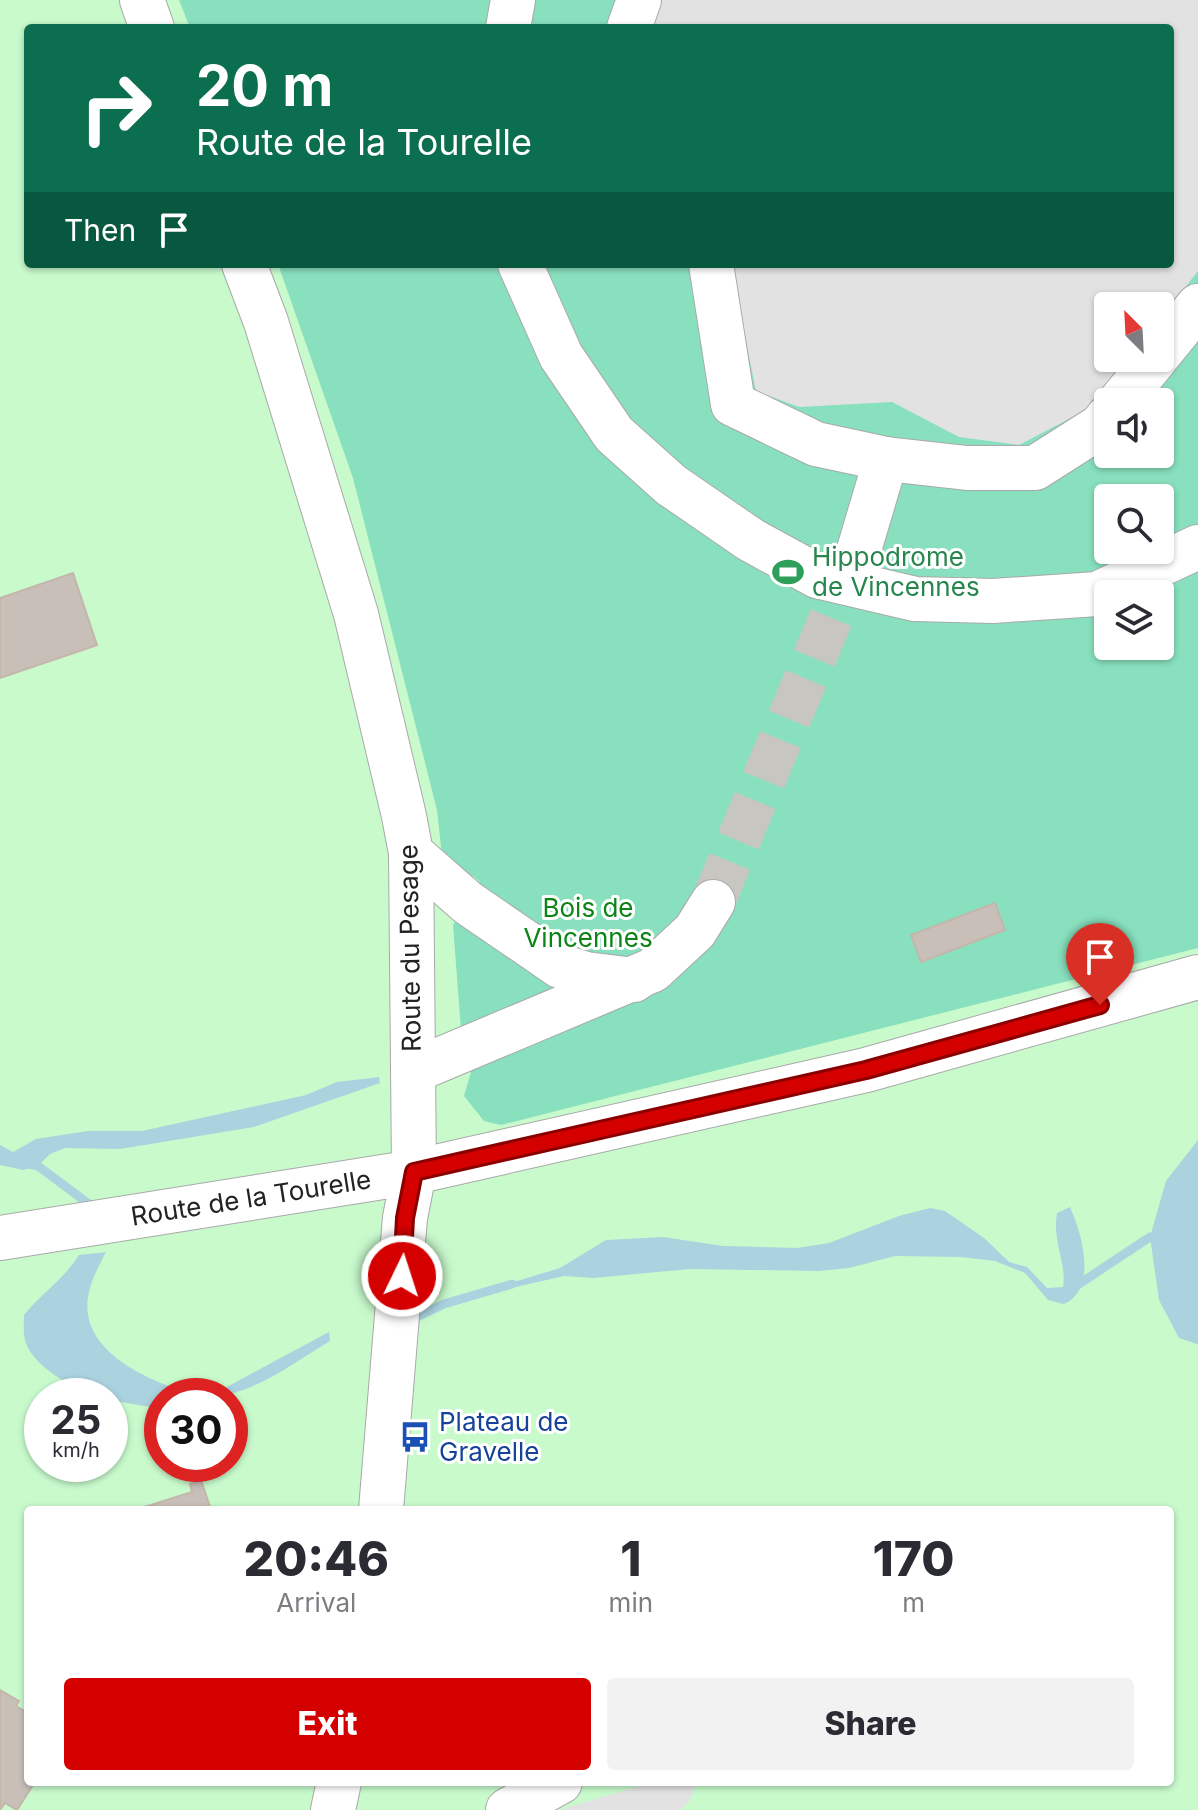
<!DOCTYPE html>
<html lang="en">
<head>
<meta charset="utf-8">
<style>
	:root { --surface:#fff; --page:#f2f2f3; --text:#2b2b33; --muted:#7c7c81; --accent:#d40000 }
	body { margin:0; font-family:Inter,sans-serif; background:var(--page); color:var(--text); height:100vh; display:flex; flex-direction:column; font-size:30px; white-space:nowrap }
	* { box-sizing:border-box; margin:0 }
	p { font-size:26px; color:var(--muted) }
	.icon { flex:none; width:44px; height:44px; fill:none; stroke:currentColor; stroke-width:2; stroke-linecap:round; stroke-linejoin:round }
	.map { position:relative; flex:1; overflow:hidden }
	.panel { position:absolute; left:24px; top:1506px; width:1150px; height:280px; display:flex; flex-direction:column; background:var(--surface); border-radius:8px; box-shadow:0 2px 6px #0004 }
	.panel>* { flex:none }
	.hud { position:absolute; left:24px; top:24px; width:1150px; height:244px; border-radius:8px; box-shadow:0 2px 6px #0004; background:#0b6e4f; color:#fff; overflow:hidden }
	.needle { width:52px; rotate:336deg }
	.tools { position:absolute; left:1094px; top:292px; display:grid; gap:16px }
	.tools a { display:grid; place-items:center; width:80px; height:80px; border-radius:8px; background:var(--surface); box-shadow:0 2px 6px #0004; font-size:40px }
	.speed { position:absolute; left:24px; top:1378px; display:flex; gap:16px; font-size:40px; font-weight:700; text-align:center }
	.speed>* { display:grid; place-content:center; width:104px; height:104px; border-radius:50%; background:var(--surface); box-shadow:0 2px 6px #0004; line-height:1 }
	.speed small { font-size:20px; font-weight:400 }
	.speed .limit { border:12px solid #d22; background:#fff; color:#111 }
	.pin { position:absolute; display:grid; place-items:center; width:68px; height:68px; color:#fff; margin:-82px -34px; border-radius:50% 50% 50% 0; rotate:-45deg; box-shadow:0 0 8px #0007 }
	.pin .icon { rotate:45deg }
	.me { position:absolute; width:88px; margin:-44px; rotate:4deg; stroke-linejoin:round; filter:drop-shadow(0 0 6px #0008) }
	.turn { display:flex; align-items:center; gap:28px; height:168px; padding:0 40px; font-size:36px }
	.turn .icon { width:104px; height:104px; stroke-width:2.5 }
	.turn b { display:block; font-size:56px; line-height:68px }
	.then { display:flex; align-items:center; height:76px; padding:0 40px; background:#0003; gap:16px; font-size:30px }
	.eta { display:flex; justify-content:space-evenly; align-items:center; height:136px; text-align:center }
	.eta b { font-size:48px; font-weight:800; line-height:56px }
	.button { display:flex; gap:16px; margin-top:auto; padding:16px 40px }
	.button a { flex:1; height:92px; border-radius:8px; background:var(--accent); color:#fff; font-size:32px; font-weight:800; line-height:92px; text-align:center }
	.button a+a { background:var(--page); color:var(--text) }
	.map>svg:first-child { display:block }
	.park { fill:#c8facc; fill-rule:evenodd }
	.pitch { fill:#88e0be; fill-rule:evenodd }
	.parking { fill:#e2e2e2 }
	.water { fill:#aad3df }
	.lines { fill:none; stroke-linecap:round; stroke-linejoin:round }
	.stream { stroke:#aad3df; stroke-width:9 }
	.building { fill:#c7bfb8; stroke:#c4b6ab; stroke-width:2 }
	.minor-tunnel { stroke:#c8c6c1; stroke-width:44; stroke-dasharray:44 22; stroke-linecap:butt }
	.minor-casing { stroke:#a9a9a9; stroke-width:46 }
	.minor { stroke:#fff; stroke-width:44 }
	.route-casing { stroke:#8a0000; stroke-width:20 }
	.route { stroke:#d40000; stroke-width:14 }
	.labels { text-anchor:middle; stroke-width:6; stroke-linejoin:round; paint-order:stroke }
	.leisure-label { font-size:26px; fill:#27864d; stroke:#fff; text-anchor:start }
	.park-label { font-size:26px; fill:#0c8416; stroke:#fff }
	.street-label { font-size:26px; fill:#222; stroke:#fff }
	.transit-label { font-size:26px; fill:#164399; stroke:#fff; text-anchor:start }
</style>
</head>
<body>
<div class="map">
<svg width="1198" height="1810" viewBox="0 0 1198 1810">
	<rect width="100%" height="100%" fill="#f2efe9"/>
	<!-- park -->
	<path class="park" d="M0,0H1198V1810H0ZM28,28H1170V264H28ZM1108,306H1160V358H1108ZM1108,402H1160V454H1108ZM1108,498H1160V550H1108ZM1108,594H1160V646H1108ZM42,1396H110V1464H42ZM162,1396H230V1464H162ZM28,1510H1170V1782H28Z"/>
	<!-- pitch -->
	<path class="pitch" d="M179,0H1198V948L501,1125L484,1121L464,1096L474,1061L461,1030L453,925L480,882L473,876L468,882L442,856L437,810L353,478L278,264H1170V28H190ZM1108,306H1160V358H1108ZM1108,402H1160V454H1108ZM1108,498H1160V550H1108ZM1108,594H1160V646H1108Z"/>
	<!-- parking -->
	<g class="parking">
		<path d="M660,0H1198V271L1160,319V306H1108V358H1128L1088,409L1019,445L959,437L892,402L799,407L756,391L730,264H1170V28H653Z"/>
		<path d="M653,1782H697L689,1802L680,1810H559Z"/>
	</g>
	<!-- water -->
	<g class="water">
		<path d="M379,1077L380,1083L254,1127L120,1149L65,1148L50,1154L38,1166L23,1170L0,1165V1145L13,1152L36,1139L88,1131H142L306,1095L337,1082Z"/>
		<path d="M1198,1140V1344H1197L1179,1338L1159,1300L1150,1237L1166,1181Z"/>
		<path d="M1070,1207C1082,1234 1098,1289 1064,1304L1048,1300L1025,1273L995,1261L961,1257L895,1256L849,1268L819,1271L690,1269L593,1278L564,1276L503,1290L501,1286L560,1268L606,1240L663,1237L723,1246L797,1248L829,1243L899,1216L930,1208L945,1211L984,1238L1009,1262L1027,1267L1047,1288L1063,1287C1067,1264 1052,1242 1057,1213Z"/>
		<path d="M106,1252C100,1264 92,1278 89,1292C75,1353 154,1383 199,1396H162V1409L110,1400V1396C83,1396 32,1368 25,1340C23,1332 24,1323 24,1315C42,1293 64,1279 79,1255Z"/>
		<path d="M329,1332L330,1341C293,1363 252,1396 210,1396Z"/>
	</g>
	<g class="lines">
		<!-- stream -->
		<g class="stream">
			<path d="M29,1164L38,1166L89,1204"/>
			<path d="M1073,1288L1150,1237"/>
			<path d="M419,1316L444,1304L512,1284"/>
		</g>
	</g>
	<!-- building -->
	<g class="building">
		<path d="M73,573L97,645L0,678V598Z"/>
		<path d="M995,903L1005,930L921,962L911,935Z"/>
		<path d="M201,1480L211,1510H135L192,1492L190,1484Z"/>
		<path d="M0,1690L19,1701L16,1706L28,1713V1782H35L17,1810L5,1803L0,1810Z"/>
	</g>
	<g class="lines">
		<!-- minor-tunnel -->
		<path class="minor-tunnel" d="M713,902L858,553"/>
		<defs>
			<g id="minor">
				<path d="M142,0L152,28"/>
				<path d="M508,28L513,0"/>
				<path d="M629,28L639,0"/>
				<path d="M244,264L266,322L356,614L404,816L411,853L414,1172L405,1218L381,1510"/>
				<path d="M520,264L561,356L614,434L671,485L751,540L817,576L915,599L993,601L1097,594L1198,547"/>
				<path d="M711,264L733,404L816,444L886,459L967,468H1035L1101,426L1108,417"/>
				<path d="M1160,353L1198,306"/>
				<path d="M1120,402L1156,358"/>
				<path d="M858,553L886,459"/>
				<path d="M411,853L468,903L560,966L586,974L634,980"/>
				<path d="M413,1071L653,970L695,931L713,902"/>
				<path d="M0,1238L414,1172L866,1070L1198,977"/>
				<path d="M333,1810L339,1782"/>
				<path d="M508,1810L560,1782"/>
			</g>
		</defs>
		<!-- minor casing -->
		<use href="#minor" class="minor-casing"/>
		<!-- minor -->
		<use href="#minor" class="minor"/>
	</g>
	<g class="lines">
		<defs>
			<path id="route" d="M402,1276L405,1218L414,1172L866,1070L1100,1005"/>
		</defs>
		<!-- route casing -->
		<use href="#route" class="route-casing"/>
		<!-- route -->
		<use href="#route" class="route"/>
	</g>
	<!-- icons -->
	<defs>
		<symbol id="stadium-bare" viewBox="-9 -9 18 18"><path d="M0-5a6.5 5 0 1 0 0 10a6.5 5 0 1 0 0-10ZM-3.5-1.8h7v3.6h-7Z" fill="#2e9e5b" stroke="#fff" stroke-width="2.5" paint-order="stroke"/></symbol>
		<symbol id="bus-bare" viewBox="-9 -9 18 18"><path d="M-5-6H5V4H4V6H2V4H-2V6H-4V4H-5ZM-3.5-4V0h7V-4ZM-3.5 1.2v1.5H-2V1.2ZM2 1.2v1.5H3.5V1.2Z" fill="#1a4fb4" stroke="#fff" stroke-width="2.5" paint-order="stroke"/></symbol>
	</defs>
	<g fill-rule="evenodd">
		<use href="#stadium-bare" x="766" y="550" width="44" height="44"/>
		<use href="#bus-bare" x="393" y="1415" width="44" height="44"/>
	</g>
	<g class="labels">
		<!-- leisure labels -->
		<g class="leisure-label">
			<text x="812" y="566">Hippodrome<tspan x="812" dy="30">de Vincennes</tspan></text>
		</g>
		<!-- park labels -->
		<g class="park-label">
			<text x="588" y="917">Bois de<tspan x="588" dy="30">Vincennes</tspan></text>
		</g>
		<!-- street labels -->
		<g class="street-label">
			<text transform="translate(410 948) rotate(-91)" y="9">Route du Pesage</text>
			<text transform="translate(251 1198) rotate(-9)" y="9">Route de la Tourelle</text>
		</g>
		<!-- transit labels -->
		<g class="transit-label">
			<text x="439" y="1431">Plateau de<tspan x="439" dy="30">Gravelle</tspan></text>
		</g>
	</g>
</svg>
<div class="tools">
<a><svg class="needle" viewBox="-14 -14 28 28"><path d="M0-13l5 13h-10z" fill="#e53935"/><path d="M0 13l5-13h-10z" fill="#7c7c81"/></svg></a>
<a><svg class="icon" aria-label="sound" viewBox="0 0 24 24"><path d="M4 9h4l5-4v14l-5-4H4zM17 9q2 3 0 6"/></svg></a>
<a><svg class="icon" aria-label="search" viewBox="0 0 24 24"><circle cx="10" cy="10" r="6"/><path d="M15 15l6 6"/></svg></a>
<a><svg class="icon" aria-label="layers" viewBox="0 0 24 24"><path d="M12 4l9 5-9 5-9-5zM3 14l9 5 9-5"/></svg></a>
</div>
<div class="speed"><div>25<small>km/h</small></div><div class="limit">30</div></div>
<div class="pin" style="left:1100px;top:1005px;background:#d93025"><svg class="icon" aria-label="arrive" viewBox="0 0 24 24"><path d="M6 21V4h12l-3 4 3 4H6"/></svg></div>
<svg class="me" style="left:402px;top:1276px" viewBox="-20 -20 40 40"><circle r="17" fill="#d40000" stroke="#fff" stroke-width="3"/><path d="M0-11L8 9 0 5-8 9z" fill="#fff"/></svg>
<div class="hud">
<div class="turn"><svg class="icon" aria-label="right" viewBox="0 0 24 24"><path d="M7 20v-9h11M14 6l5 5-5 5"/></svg><div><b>20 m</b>Route de la Tourelle</div></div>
<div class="then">Then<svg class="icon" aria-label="arrive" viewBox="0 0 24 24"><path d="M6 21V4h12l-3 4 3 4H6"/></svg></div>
</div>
<section class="panel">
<div class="eta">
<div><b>20:46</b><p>Arrival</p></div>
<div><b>1</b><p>min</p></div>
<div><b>170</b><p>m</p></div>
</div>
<div class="button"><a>Exit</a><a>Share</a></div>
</section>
</div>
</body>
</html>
